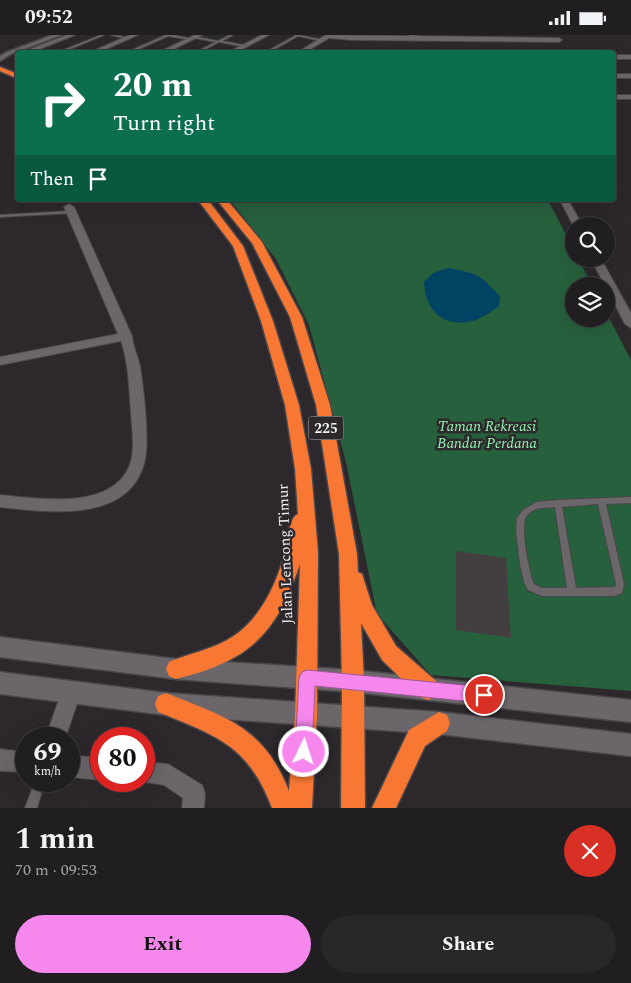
<!DOCTYPE html>
<html lang="en">
<head>
<meta charset="utf-8">
<style>
	:root { --surface:#211e21; --page:#29272a; --text:#f1f3f6; --muted:#a2a2a5; --line:#3e3c3f; --accent:#f688ed }
	body { margin:0; font-family:Spectral,serif; background:var(--page); color:var(--text); height:100vh; display:flex; flex-direction:column; font-size:19px; white-space:nowrap }
	* { box-sizing:border-box; margin:0 }
	p { font-size:16px; color:var(--muted) }
	.icon { flex:none; width:28px; height:28px; fill:none; stroke:currentColor; stroke-width:2; stroke-linecap:round; stroke-linejoin:round }
	.map { position:relative; height:773px; overflow:hidden }
	.panel { display:flex; flex-direction:column; background:var(--surface); flex:1 }
	.panel>* { flex:none }
	.hud { position:absolute; left:15px; top:15px; width:601px; height:152px; border-radius:5px; box-shadow:0 5px 20px #0002,0 0 0 1px var(--line); background:#0b6e4f; color:#fff; overflow:hidden }
	.fabs { position:absolute; left:565px; top:182px; display:grid; gap:10px }
	.fabs a { display:grid; place-items:center; width:50px; height:50px; border-radius:50%; background:var(--surface); box-shadow:0 5px 20px #0002,0 0 0 1px var(--line); font-size:25px }
	.speed { position:absolute; left:15px; top:692px; display:flex; gap:10px; font-size:25px; font-weight:700; text-align:center }
	.speed>* { display:grid; place-content:center; width:65px; height:65px; border-radius:50%; background:var(--surface); box-shadow:0 5px 20px #0002,0 0 0 1px var(--line); line-height:1 }
	.speed small { font-size:12px; font-weight:400 }
	.speed .limit { border:8px solid #d22; background:#fff; color:#111 }
	.pin { position:absolute; display:grid; place-items:center; width:42px; height:42px; color:#fff; margin:-21px; border:2px solid #fff; border-radius:50%; box-shadow:0 1px 5px #0007 }
	.me { position:absolute; width:55px; margin:-28px; rotate:4deg; stroke-linejoin:round; filter:drop-shadow(0 0 4px #0008) }
	.turn { display:flex; align-items:center; gap:18px; height:105px; padding:0 15px; font-size:22px }
	.turn .icon { width:65px; height:65px; stroke-width:2.5 }
	.turn b { display:block; font-size:35px; line-height:42px }
	.then { display:flex; align-items:center; height:48px; padding:0 15px; background:#0003; gap:10px; font-size:19px }
	.round { display:grid; place-items:center; flex:none; width:52px; height:52px; border-radius:26px; background:var(--page) }
	.head { display:flex; align-items:center; justify-content:space-between; height:85px; padding:0 15px }
	h1 { font-size:30px; font-weight:700; line-height:38px }
	.action { display:flex; gap:10px; margin-top:auto; padding:10px 15px }
	.action a { flex:1; height:58px; border-radius:30px; background:var(--accent); color:#111; font-size:20px; font-weight:700; line-height:58px; text-align:center }
	.action a+a { background:var(--page); color:var(--text) }
	.status { display:flex; justify-content:space-between; align-items:center; height:35px; padding:0 25px; background:var(--surface); direction:ltr }
	.status svg { height:14px; fill:currentColor }
	.map>svg:first-child { display:block }
	.green { fill:#27603c }
	.water { fill:#004362 }
	.building { fill:#433e40 }
	.lines { fill:none; stroke-linecap:round; stroke-linejoin:round }
	.lane-casing { stroke:#494649; stroke-width:2 }
	.street-casing { stroke:#494649; stroke-width:2 }
	.secondary-casing { stroke:#494649; stroke-width:3 }
	.highway-casing { stroke:#494649; stroke-width:3 }
	.lane { fill:#6b666a; fill-rule:evenodd }
	.street { fill:#6b666a; fill-rule:evenodd }
	.secondary { fill:#6b666a; fill-rule:evenodd }
	.highway { fill:#f87733; fill-rule:evenodd }
	.route { fill:#f688ed; stroke:#a0589a }
	.labels { text-anchor:middle; stroke-width:5; stroke-linejoin:round; paint-order:stroke }
	.shield { fill:#2c282c; stroke:#b7b3b7; stroke-width:1 }
	.shield-label { font-size:14px; font-weight:bold; fill:#f2eff2 }
	.park-label { font-size:15px; font-style:italic; fill:#92f3b1; stroke:#2c282c }
	.street-label { font-size:15px; fill:#f2eff2; stroke:#2c282c }
</style>
</head>
<body>
<div class="status"><b>09:52</b><svg viewBox="0 0 49 12"><path d="M0 12V9h3v3zM5 12V6h3v6zM10 12V3h3v9zM15 12V0h3v12zM26 1h20v11H26zM47 4h2v5h-2z"/></svg></div>
<div class="map">
<svg width="631" height="773" viewBox="0 0 631 773">
	<rect width="100%" height="100%" fill="#2c282c"/>
	<!-- green -->
	<path class="green" d="M230,165H548L574,215V224H578L593,251H574V284H606V277L631,325V656L431,640L377,579L346,427L309,290L276,224Z"/>
	<!-- water -->
	<path class="water" d="M448,233C478,239 478,238 500,261L499,271C489,278 479,286 467,287C440,291 425,272 424,247L433,238Z"/>
	<!-- building -->
	<path class="building" d="M456,516L506,523L511,603L456,595Z"/>
	<g class="lines">
		<defs>
			<g id="lane">
				<path d="M101,0H104L61,18H56Z"/>
				<path d="M111,0H116L129,3L128,4Z"/>
				<path d="M166,0H173L192,4L191,5L168,1L130,18H125Z"/>
				<path d="M230,0H233L222,6L244,10L245,12L219,7L198,18H194L216,7L194,3L193,1L218,6Z"/>
				<path d="M294,0H299L322,5L321,6L298,1L268,18H264L295,1Z"/>
				<path d="M406,0H412L426,3L425,4Z"/>
				<path d="M98,14L114,17L115,18H107L97,16Z"/>
				<path d="M71,176H73V178L0,182V180Z"/>
				<path d="M631,462V468L606,469L624,549L622,558L614,561H542L528,555L524,547L520,529L516,496L517,483L523,475L537,467L558,465ZM598,469L616,549L615,552L576,553L562,472ZM555,472L567,553H542L534,549C529,538 520,492 526,482C532,472 544,473 555,472Z"/>
				<path d="M35,746H45L37,773H25Z"/>
			</g>
			<g id="street">
				<path d="M67,0H75L30,18H20Z"/>
				<path d="M130,0H138L97,18H88Z"/>
				<path d="M195,0H202L166,18H157Z"/>
				<path d="M262,0H269L235,18H227Z"/>
				<path d="M326,0L559,3L562,5L559,7L351,5L329,3L304,18H296Z"/>
				<rect x="614" y="20" width="17" height="4"/>
				<rect x="614" y="39" width="17" height="4"/>
				<rect x="614" y="60" width="17" height="4"/>
				<path d="M560,165H568L583,191L574,192Z"/>
				<path d="M69,169L74,172L132,301C133,313 140,325 141,338C144,359 150,409 144,429C127,489 46,477 0,472V460C36,463 107,476 128,434C136,418 132,395 131,378C129,353 129,330 121,306L0,330V322L118,299L64,172Z"/>
				<path d="M591,224H601L631,278V293L625,289Z"/>
				<path d="M71,647L78,650L81,657L65,704H45L64,650Z"/>
				<path d="M0,714L26,717V737L0,736Z"/>
				<path d="M69,720L101,723V745L69,742Z"/>
				<path d="M144,727L168,729L202,750L205,758L204,773H182L183,763L164,750L138,746H144Z"/>
			</g>
			<g id="secondary">
				<path d="M53,0H61L11,19L0,26V21L7,17Z"/>
				<path d="M0,602L176,624L353,635L631,665V687L353,657L176,644L0,622Z"/>
				<path d="M0,637L166,658L439,677L631,699V721L439,699L166,680L0,659Z"/>
			</g>
			<g id="highway">
				<path d="M0,32L18,39V44L0,36Z"/>
				<path d="M198,165H208L243,211L273,286L299,370L311,434L318,517L317,680L312,773H272C248,710 217,701 158,677L155,669L158,661L166,658C226,682 264,692 289,756L295,680L300,529C276,600 249,626 176,644L169,641L166,634L169,627C195,616 223,613 245,592C267,571 280,539 287,510C289,501 289,483 298,479L295,434L285,370L261,286L233,211Z"/>
				<path d="M217,165H227L262,207L302,282L330,370L357,519L358,537L362,539L372,570L396,611L436,646L439,654L436,662L428,665L420,662L382,625L361,588L364,646L365,773H341L342,646L339,519L316,370L290,282L252,208Z"/>
				<path d="M439,677L447,680L450,688L447,696L425,711L396,773H372L409,695Z"/>
			</g>
		</defs>
		<!-- lane casing -->
		<use href="#lane" class="lane-casing"/>
		<!-- street casing -->
		<use href="#street" class="street-casing"/>
		<!-- secondary casing -->
		<use href="#secondary" class="secondary-casing"/>
		<!-- highway casing -->
		<use href="#highway" class="highway-casing"/>
		<!-- lane -->
		<use href="#lane" class="lane"/>
		<!-- street -->
		<use href="#street" class="street"/>
		<!-- secondary -->
		<use href="#secondary" class="secondary"/>
		<!-- highway -->
		<use href="#highway" class="highway"/>
	</g>
	<!-- route -->
	<path class="route" d="M307,635L484,652L490,654L492,660L490,666L484,668L315,651L312,717L310,723L304,726L298,723L295,717L299,643L302,637Z"/>
	<g class="labels">
		<!-- shield labels -->
		<rect class="shield" x="308.5" y="381.5" width="35" height="23" rx="4"/>
		<g class="shield-label">
			<text x="326" y="398">225</text>
		</g>
		<!-- park labels -->
		<g class="park-label">
			<text x="487" y="396">Taman Rekreasi<tspan x="487" dy="17">Bandar Perdana</tspan></text>
		</g>
		<!-- street labels -->
		<g class="street-label">
			<text transform="translate(285 519) rotate(-92)" y="5">Jalan Lencong Timur</text>
		</g>
	</g>
</svg>
<div class="fabs">
<a><svg class="icon" aria-label="search" viewBox="0 0 24 24"><circle cx="10" cy="10" r="6"/><path d="M15 15l6 6"/></svg></a>
<a><svg class="icon" aria-label="layers" viewBox="0 0 24 24"><path d="M12 4l9 5-9 5-9-5zM3 14l9 5 9-5"/></svg></a>
</div>
<div class="speed"><div>69<small>km/h</small></div><div class="limit">80</div></div>
<div class="pin" style="left:484px;top:660px;background:#d93025"><svg class="icon" aria-label="arrive" viewBox="0 0 24 24"><path d="M6 21V4h12l-3 4 3 4H6"/></svg></div>
<svg class="me" style="left:304px;top:717px" viewBox="-20 -20 40 40"><circle r="17" fill="#f688ed" stroke="#fff" stroke-width="3"/><path d="M0-11L8 9 0 5-8 9z" fill="#fff"/></svg>
<div class="hud">
<div class="turn"><svg class="icon" aria-label="right" viewBox="0 0 24 24"><path d="M7 20v-9h11M14 6l5 5-5 5"/></svg><div><b>20 m</b>Turn right</div></div>
<div class="then">Then<svg class="icon" aria-label="arrive" viewBox="0 0 24 24"><path d="M6 21V4h12l-3 4 3 4H6"/></svg></div>
</div>
</div>
<section class="panel">
<div class="head"><div><h1>1 min</h1><p>70 m · 09:53</p></div><a class="round" style="background:#d93025;color:#fff"><svg class="icon" aria-label="close" viewBox="0 0 24 24"><path d="M6 6l12 12M18 6L6 18"/></svg></a></div>
<div class="action"><a>Exit</a><a>Share</a></div>
</section>
</body>
</html>
